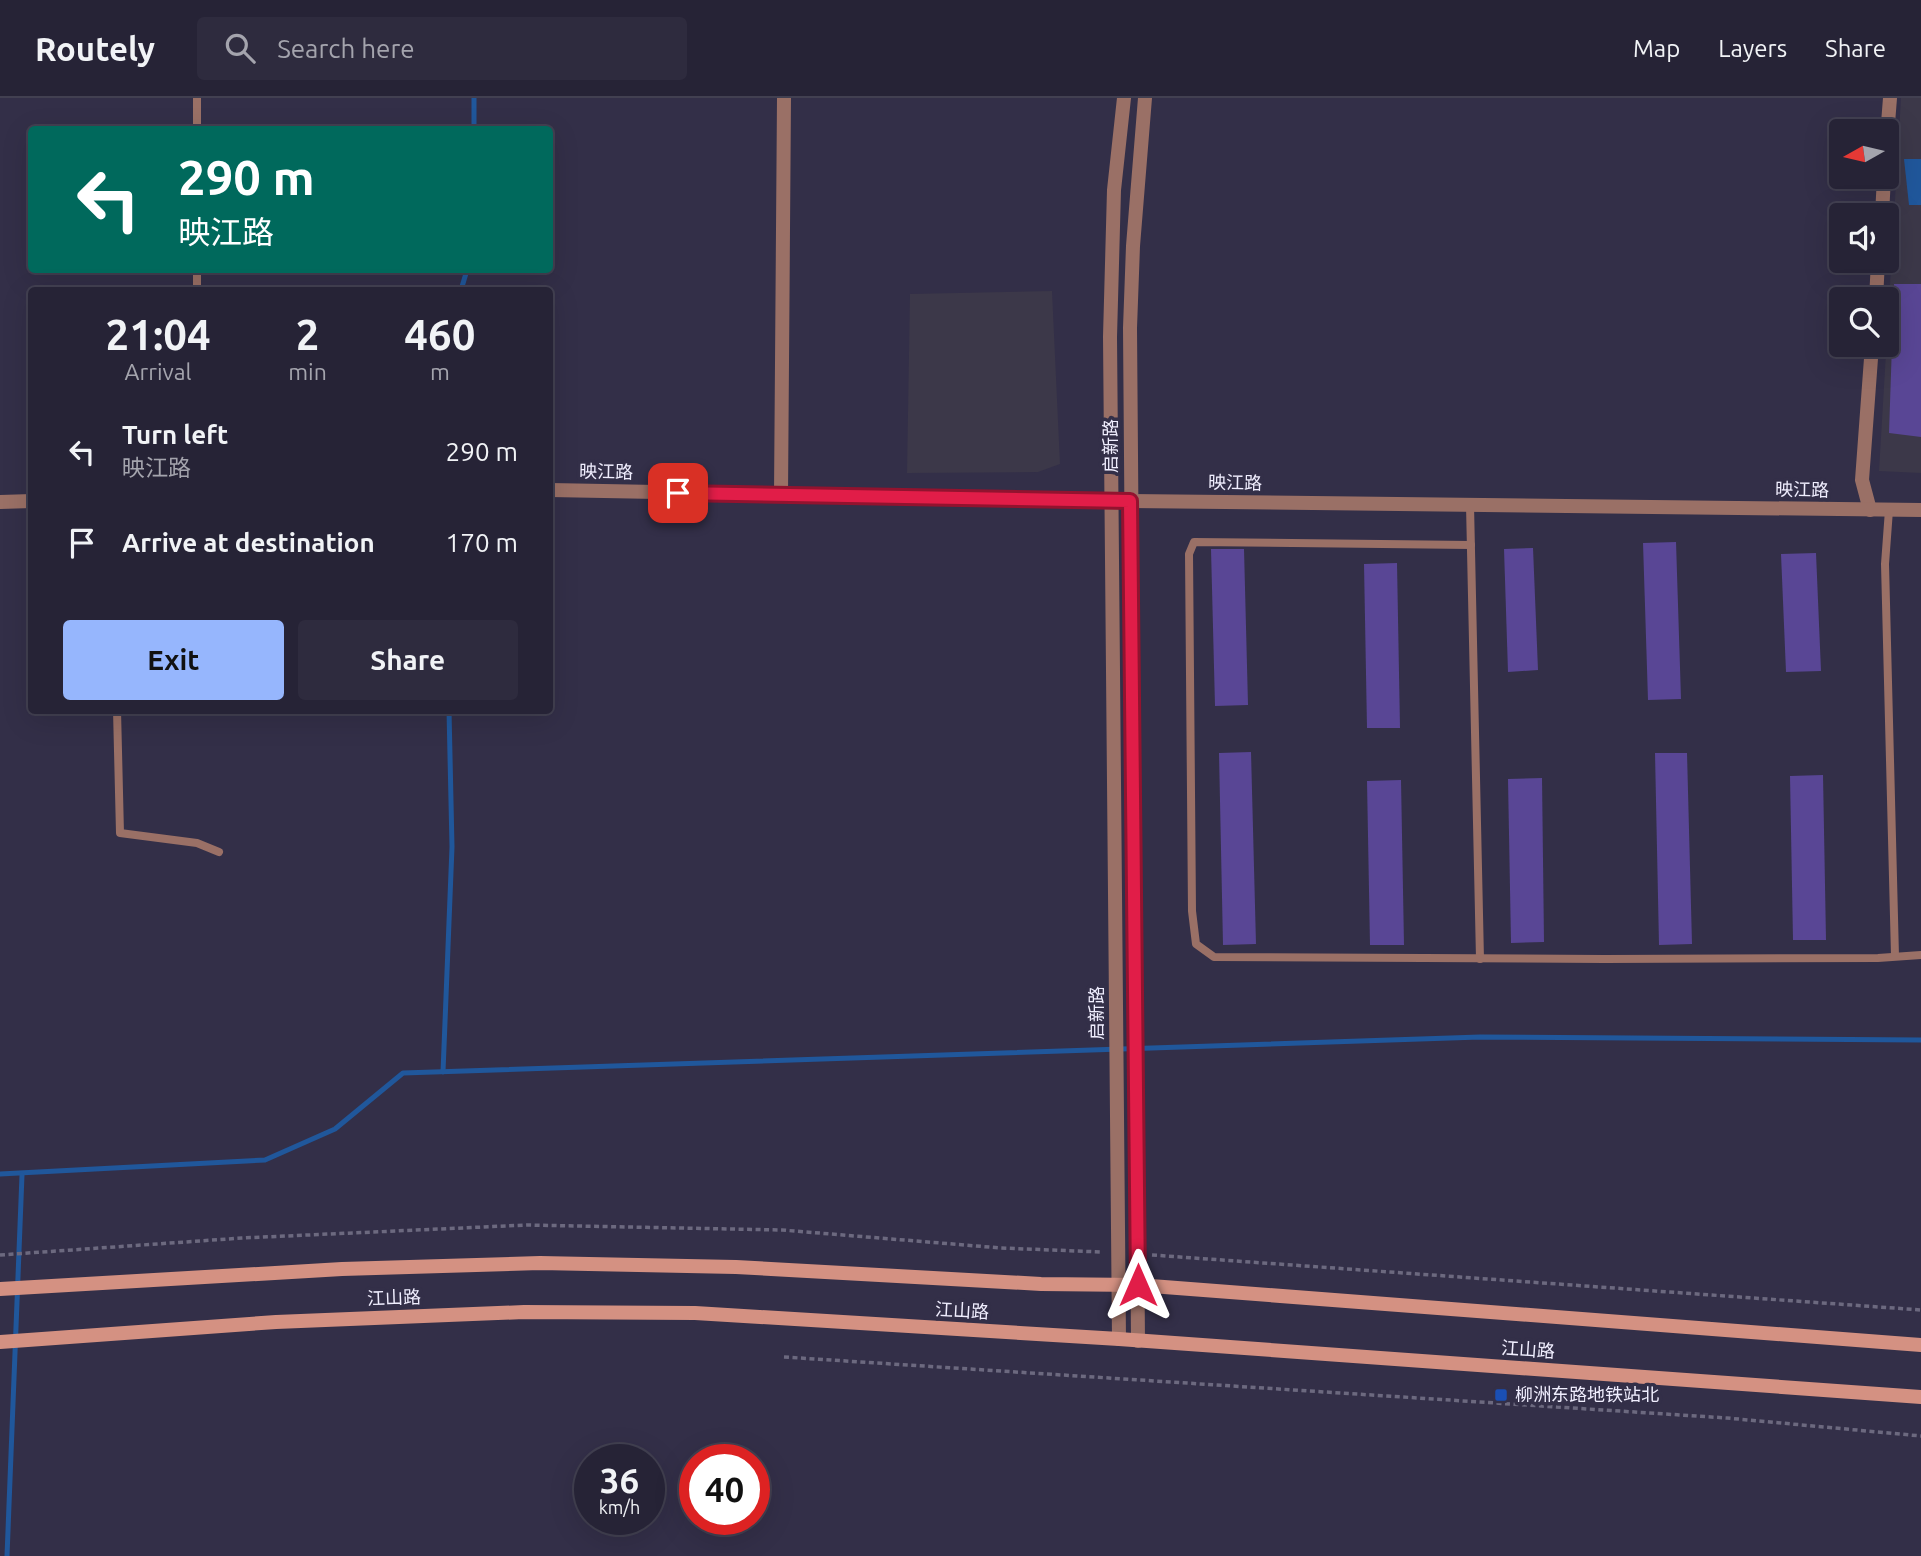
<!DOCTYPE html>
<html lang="en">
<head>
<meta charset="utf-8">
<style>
	:root { --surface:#262336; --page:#2e2b3e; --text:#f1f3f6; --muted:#a4a4ad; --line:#424051; --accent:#96b6fd }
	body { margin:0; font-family:Ubuntu,"Noto Sans SC",sans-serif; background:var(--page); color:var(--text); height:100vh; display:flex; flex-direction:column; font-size:26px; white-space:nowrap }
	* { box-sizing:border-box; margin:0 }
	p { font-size:23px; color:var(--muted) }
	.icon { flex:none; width:38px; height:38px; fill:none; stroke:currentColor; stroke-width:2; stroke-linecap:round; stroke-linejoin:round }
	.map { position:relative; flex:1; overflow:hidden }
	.side { position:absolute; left:28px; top:189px; width:525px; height:427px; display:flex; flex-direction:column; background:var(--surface); border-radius:7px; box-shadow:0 7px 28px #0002,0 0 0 2px var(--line) }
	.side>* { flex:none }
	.top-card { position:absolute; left:28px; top:28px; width:525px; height:147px; border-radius:7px; box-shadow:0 7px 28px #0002,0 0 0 2px var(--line); background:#00695c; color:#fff; overflow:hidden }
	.needle { width:46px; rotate:262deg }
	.controls { position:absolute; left:1829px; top:21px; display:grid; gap:14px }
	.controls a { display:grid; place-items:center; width:70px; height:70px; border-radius:7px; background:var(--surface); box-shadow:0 7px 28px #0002,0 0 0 2px var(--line); font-size:35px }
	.speed { position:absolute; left:574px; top:1346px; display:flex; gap:14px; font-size:35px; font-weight:700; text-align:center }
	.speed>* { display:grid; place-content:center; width:91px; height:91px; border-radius:50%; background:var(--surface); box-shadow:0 7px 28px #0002,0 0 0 2px var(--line); line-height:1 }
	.speed small { font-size:18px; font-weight:400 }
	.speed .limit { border:10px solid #d22; background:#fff; color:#111 }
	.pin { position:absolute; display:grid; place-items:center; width:60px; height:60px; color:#fff; margin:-30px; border-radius:14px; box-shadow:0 4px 10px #0006 }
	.me { position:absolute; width:77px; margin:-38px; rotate:0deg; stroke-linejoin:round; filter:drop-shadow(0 0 5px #0008) }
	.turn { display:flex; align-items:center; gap:24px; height:147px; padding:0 35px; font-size:32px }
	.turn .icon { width:91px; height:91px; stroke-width:2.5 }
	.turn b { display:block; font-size:49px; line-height:60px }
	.eta { display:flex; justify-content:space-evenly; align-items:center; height:119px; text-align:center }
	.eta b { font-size:42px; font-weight:600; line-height:49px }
	.button { display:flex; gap:14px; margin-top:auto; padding:14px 35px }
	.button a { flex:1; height:80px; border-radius:7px; background:var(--accent); color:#111; font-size:28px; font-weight:600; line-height:80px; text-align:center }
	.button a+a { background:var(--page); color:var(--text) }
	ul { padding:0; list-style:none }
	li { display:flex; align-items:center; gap:21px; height:91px; padding:0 35px }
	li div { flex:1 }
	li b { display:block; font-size:26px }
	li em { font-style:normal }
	header { display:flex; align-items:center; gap:42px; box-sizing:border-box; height:98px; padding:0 35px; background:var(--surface); border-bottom:2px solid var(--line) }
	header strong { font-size:33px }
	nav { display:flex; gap:38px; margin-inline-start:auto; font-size:24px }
	.search { width:490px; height:63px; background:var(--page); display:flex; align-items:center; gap:18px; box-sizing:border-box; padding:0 24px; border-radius:7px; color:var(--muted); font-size:26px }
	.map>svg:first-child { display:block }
	.education { fill:#3c3849 }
	.water { fill:#20579b }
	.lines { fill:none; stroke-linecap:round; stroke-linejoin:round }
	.stream { stroke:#20579b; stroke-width:5 }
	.building { fill:#594695 }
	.path { stroke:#6c697f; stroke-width:3.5; stroke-dasharray:5 3.5; stroke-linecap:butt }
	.service { stroke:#9a7066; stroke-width:8 }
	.minor { stroke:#9a7066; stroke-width:14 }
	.tertiary { stroke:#9a7066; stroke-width:14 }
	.secondary { stroke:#d49182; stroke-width:14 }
	.route-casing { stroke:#92132f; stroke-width:18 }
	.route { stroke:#e11d48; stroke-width:12 }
	.transit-dot { fill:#1a4fb4; stroke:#332f48; stroke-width:2.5 }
	.labels { text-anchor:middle; stroke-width:7; stroke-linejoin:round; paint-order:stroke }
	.street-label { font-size:18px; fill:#f0eefe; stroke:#332f48 }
	.poi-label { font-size:18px; fill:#f0eefe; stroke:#332f48; text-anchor:start }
</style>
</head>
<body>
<header>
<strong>Routely</strong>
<div class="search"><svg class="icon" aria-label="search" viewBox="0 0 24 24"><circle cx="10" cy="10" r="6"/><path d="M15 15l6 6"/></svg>Search here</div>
<nav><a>Map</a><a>Layers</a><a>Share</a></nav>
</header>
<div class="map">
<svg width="1921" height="1458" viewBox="0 0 1921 1458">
	<rect width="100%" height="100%" fill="#332f48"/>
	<!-- education -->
	<g class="education">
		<path d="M1901,0H1921V375L1879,373Z"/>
		<path d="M1052,193L1060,366L1038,374L907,375L910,196Z"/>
	</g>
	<!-- water -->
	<path class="water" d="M1904,61H1921V107H1909Z"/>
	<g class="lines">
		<!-- stream -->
		<g class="stream">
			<path d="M474,32V0"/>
			<path d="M461,192L467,172"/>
			<path d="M443,974L452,749L449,612"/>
			<path d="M0,1076L265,1062L335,1031L403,975L1480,939L1921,942"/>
			<path d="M7,1458L22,1077"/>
		</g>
	</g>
	<!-- building -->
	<g class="building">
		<path d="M1894,186H1921V339L1889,335Z"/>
		<path d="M1676,444L1681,601L1648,602L1643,445Z"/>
		<path d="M1533,450L1538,572L1508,574L1504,451Z"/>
		<path d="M1211,451H1244L1248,607L1215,608Z"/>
		<path d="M1816,455L1821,573L1786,574L1781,456Z"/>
		<path d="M1397,465L1400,630H1367L1364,466Z"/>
		<path d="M1251,654L1256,846L1223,847L1219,655Z"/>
		<path d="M1655,655H1687L1692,846L1659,847Z"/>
		<path d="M1823,677L1826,842H1793L1790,678Z"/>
		<path d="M1542,680L1544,844L1511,845L1508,681Z"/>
		<path d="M1401,682L1404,847H1370L1367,683Z"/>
	</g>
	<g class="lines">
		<!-- path -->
		<g class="path">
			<path d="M0,1157L242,1140L527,1127L782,1132L1001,1150L1102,1154"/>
			<path d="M1152,1157L1921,1212"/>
			<path d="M784,1259L1727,1320L1921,1338"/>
		</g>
		<!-- service -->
		<g class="service">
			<path d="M197,0V32"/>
			<path d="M197,172V192"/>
			<path d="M1470,407L1480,861"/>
			<path d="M1889,412L1885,466L1895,858"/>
			<path d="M1471,447L1194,444L1189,456L1192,813L1196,846L1214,859L1605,861L1878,860L1921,857"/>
			<path d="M117,612L120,735L197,745L219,754"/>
		</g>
		<!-- minor -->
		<g class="minor">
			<path d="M1886,51L1890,0"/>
			<path d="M1882,117L1884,79"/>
			<path d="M1876,201L1878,163"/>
			<path d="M781,397L784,0"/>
			<path d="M1870,412L1862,382L1872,247"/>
		</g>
		<!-- tertiary -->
		<g class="tertiary">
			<path d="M550,392L1130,403L1921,412"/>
			<path d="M0,404L32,403"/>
			<path d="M1119,1241L1110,239L1114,92L1124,0"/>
			<path d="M1138,1243L1130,230L1133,148L1145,0"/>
		</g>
		<!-- secondary -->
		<g class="secondary">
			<path d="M0,1191L342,1171L540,1165L736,1169L1041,1186L1138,1187L1921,1247"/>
			<path d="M0,1244L276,1224L524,1214L695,1215L1119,1241L1921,1299"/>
		</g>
	</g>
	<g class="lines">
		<defs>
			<path id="route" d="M678,395L1130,403L1138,1187"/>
		</defs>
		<!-- route casing -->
		<use href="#route" class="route-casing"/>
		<!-- route -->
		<use href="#route" class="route"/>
	</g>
	<!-- markers -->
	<rect class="transit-dot" x="1494" y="1290" width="14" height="14" rx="3.5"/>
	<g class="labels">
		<!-- street labels -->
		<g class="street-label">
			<text transform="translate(1111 348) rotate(-90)" y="6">启新路</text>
			<text transform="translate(606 374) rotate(1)" y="6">映江路</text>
			<text transform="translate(1235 385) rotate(1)" y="6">映江路</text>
			<text transform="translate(1802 392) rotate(1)" y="6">映江路</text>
			<text transform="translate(1097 915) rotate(-90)" y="6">启新路</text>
			<text transform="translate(394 1200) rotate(-2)" y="6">江山路</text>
			<text transform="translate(962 1213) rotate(3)" y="6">江山路</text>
			<text transform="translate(1528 1252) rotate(4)" y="6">江山路</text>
		</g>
		<!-- poi labels -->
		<g class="poi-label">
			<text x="1515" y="1303">柳洲东路地铁站北</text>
		</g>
	</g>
</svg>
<div class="controls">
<a><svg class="needle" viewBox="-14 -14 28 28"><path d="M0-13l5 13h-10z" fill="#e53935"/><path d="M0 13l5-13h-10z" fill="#a4a4ad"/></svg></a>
<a><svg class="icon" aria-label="sound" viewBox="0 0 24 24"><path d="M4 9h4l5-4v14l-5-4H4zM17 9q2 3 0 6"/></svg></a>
<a><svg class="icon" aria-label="search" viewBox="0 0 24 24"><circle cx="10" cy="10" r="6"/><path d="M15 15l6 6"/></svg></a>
</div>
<div class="speed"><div>36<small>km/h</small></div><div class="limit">40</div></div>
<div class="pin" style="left:678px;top:395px;background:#d93025"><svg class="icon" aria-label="arrive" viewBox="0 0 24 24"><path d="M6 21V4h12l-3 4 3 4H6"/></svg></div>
<svg class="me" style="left:1138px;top:1187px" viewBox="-20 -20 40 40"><path d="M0-17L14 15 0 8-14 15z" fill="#e11d48" stroke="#fff" stroke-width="4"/></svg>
<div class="top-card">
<div class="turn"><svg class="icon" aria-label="left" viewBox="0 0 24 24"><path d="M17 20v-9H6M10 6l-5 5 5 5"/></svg><div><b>290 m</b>映江路</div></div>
</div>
<section class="side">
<div class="eta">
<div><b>21:04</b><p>Arrival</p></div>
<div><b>2</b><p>min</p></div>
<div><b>460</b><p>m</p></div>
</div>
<ul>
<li><svg class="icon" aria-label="left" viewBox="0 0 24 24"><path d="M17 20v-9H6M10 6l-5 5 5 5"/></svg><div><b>Turn left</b><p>映江路</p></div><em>290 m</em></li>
<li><svg class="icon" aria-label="arrive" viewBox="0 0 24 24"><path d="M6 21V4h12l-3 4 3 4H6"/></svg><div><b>Arrive at destination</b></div><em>170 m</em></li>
</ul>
<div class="button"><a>Exit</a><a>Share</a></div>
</section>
</div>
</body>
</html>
